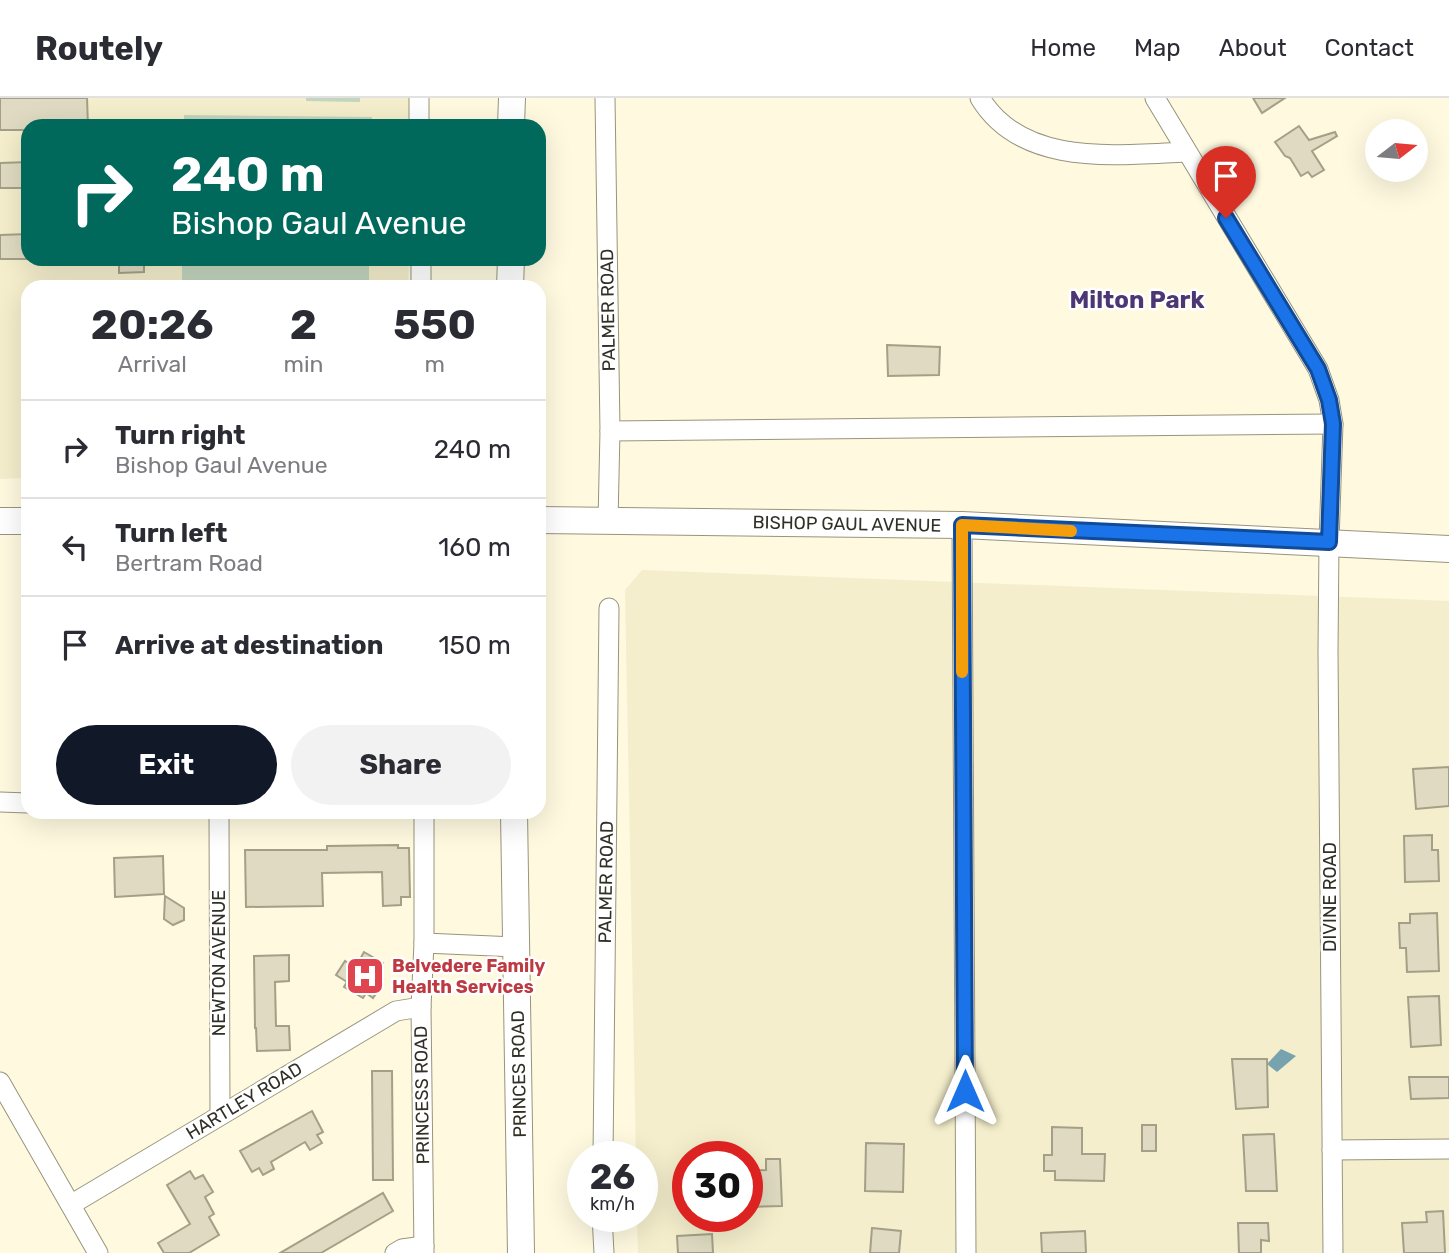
<!DOCTYPE html>
<html lang="en">
<head>
<meta charset="utf-8">
<style>
	:root { --surface:#fff; --page:#f2f2f3; --text:#2b2b33; --muted:#7c7c81; --line:#e1e1e2; --accent:#111827 }
	body { margin:0; font-family:Rubik,sans-serif; background:var(--page); color:var(--text); height:100vh; display:flex; flex-direction:column; font-size:26px; white-space:nowrap }
	* { box-sizing:border-box; margin:0 }
	p { font-size:23px; color:var(--muted) }
	.icon { flex:none; width:38px; height:38px; fill:none; stroke:currentColor; stroke-width:2; stroke-linecap:round; stroke-linejoin:round }
	.map { position:relative; flex:1; overflow:hidden }
	.drawer { position:absolute; left:21px; top:182px; width:525px; height:539px; display:flex; flex-direction:column; background:var(--surface); border-radius:21px; box-shadow:0 7px 28px #0002 }
	.drawer>* { flex:none }
	.top-card { position:absolute; left:21px; top:21px; width:525px; height:147px; border-radius:21px; box-shadow:0 7px 28px #0002; background:#00695c; color:#fff; overflow:hidden }
	.needle { width:46px; rotate:74deg }
	.controls { position:absolute; left:1365px; top:21px; display:grid; gap:14px }
	.controls a { display:grid; place-items:center; width:63px; height:63px; border-radius:50%; background:var(--surface); box-shadow:0 7px 28px #0002; font-size:35px }
	.speed { position:absolute; left:567px; top:1043px; display:flex; gap:14px; font-size:35px; font-weight:700; text-align:center }
	.speed>* { display:grid; place-content:center; width:91px; height:91px; border-radius:50%; background:var(--surface); box-shadow:0 7px 28px #0002; line-height:1 }
	.speed small { font-size:18px; font-weight:400 }
	.speed .limit { border:10px solid #d22; background:#fff; color:#111 }
	.pin { position:absolute; display:grid; place-items:center; width:60px; height:60px; color:#fff; margin:-72px -30px; border-radius:50% 50% 50% 0; rotate:-45deg; box-shadow:0 0 7px #0007 }
	.pin .icon { rotate:45deg }
	.me { position:absolute; width:77px; margin:-38px; rotate:0deg; stroke-linejoin:round; filter:drop-shadow(0 0 5px #0008) }
	.turn { display:flex; align-items:center; gap:24px; height:147px; padding:0 35px; font-size:32px }
	.turn .icon { width:91px; height:91px; stroke-width:2.5 }
	.turn b { display:block; font-size:49px; line-height:60px }
	.eta { display:flex; justify-content:space-evenly; align-items:center; height:119px; text-align:center }
	.eta b { font-size:42px; font-weight:700; line-height:49px }
	.action { display:flex; gap:14px; margin-top:auto; padding:14px 35px }
	.action a { flex:1; height:80px; border-radius:42px; background:var(--accent); color:#fff; font-size:28px; font-weight:700; line-height:80px; text-align:center }
	.action a+a { background:var(--page); color:var(--text) }
	ul { padding:0; list-style:none }
	li { display:flex; align-items:center; gap:21px; height:98px; padding:0 35px; border-top:2px solid var(--line) }
	li div { flex:1 }
	li b { display:block; font-size:26px }
	li em { font-style:normal }
	header { display:flex; align-items:center; gap:42px; box-sizing:border-box; height:98px; padding:0 35px; background:var(--surface); border-bottom:2px solid var(--line) }
	header strong { font-size:33px }
	nav { display:flex; gap:38px; margin-inline-start:auto; font-size:24px }
	.map>svg:first-child { display:block }
	.built { fill:#f4eecc; fill-rule:evenodd }
	.green { fill:#c2d5be }
	.water { fill:#76a3ad }
	.building { fill:#dfdac1; stroke:#a4a087; stroke-width:2 }
	.lines { fill:none; stroke-linecap:round; stroke-linejoin:round }
	.minor-casing { stroke:#98947c; stroke-width:21 }
	.secondary-casing { stroke:#98947c; stroke-width:28 }
	.minor { stroke:#fff; stroke-width:19 }
	.secondary { stroke:#fff; stroke-width:26 }
	.route-casing { stroke:#114b97; stroke-width:18 }
	.route { stroke:#1a73e8; stroke-width:12 }
	.slow { stroke:#f59e0b; stroke-width:12 }
	.labels { text-anchor:middle; stroke-width:5; stroke-linejoin:round; paint-order:stroke }
	.street-label { font-size:18px; fill:#313026; stroke:#fff }
	.health-label { font-size:18px; font-weight:bold; fill:#be3a42; stroke:#fff; text-anchor:start }
	.district-label { font-size:24px; font-weight:bold; fill:#4d3773; stroke:#fff }
</style>
</head>
<body>
<header>
<strong>Routely</strong>
<nav><a>Home</a><a>Map</a><a>About</a><a>Contact</a></nav>
</header>
<div class="map">
<svg width="1449" height="1155" viewBox="0 0 1449 1155">
	<rect width="100%" height="100%" fill="#fef9df"/>
	<!-- built -->
	<g class="built">
		<path d="M0,0H411V28H28V161H409L408,189H28V380L0,381Z"/>
		<path d="M642,472L1449,503V1155H638L637,1118H642V1059H636L625,492ZM688,1059H747V1118H688Z"/>
	</g>
	<!-- green -->
	<g class="green">
		<path d="M306,0H360V4L306,3Z"/>
		<path d="M184,17L372,19V28H184Z"/>
		<path d="M182,162L369,163V189H182Z"/>
	</g>
	<!-- water -->
	<path class="water" d="M1281,951L1296,958L1277,974L1267,966Z"/>
	<!-- building -->
	<g class="building">
		<path d="M0,0H87L88,28H28V32H0Z"/>
		<path d="M1253,0H1285L1262,15Z"/>
		<path d="M1299,28L1309,42L1335,34L1337,38L1312,53L1324,72L1312,79L1308,74L1301,78L1290,60L1285,58L1275,44Z"/>
		<path d="M28,64V90H0V65Z"/>
		<path d="M28,136V161H0V137Z"/>
		<path d="M119,161H144V174L119,175Z"/>
		<path d="M887,247L940,249L939,277L888,278Z"/>
		<path d="M1449,669V708L1416,711L1413,671Z"/>
		<path d="M1432,737V752H1438L1439,783L1405,784L1404,738Z"/>
		<path d="M398,747V750H409L410,799H401V807L383,808L382,774L322,775L323,808L246,809L245,752H327V748Z"/>
		<path d="M163,758L164,796L115,799L114,760Z"/>
		<path d="M165,798L184,810V822L173,827L164,821Z"/>
		<path d="M1437,815L1439,873L1407,874L1406,850H1400L1399,825H1410V816Z"/>
		<path d="M364,854L383,865L374,881L382,886L373,900L366,895L363,900L344,889L347,884L336,877L345,863L355,870Z"/>
		<path d="M289,857V883L275,884L276,928H289L290,952L257,953L256,930H255L254,858Z"/>
		<path d="M1439,898L1441,947L1411,949L1408,899Z"/>
		<path d="M1232,961H1267L1268,1009L1236,1011Z"/>
		<path d="M372,973H392L393,1082H373Z"/>
		<path d="M1409,979H1449V1000L1411,1001Z"/>
		<path d="M312,1013L323,1034L317,1037L322,1045L310,1052L305,1044L271,1064L274,1071L263,1077L259,1070L252,1074L240,1053Z"/>
		<rect x="1142" y="1027" width="14" height="26"/>
		<path d="M1052,1029L1082,1030V1056H1105L1104,1083L1055,1082V1073H1044V1057H1052Z"/>
		<path d="M1274,1036L1277,1093H1246L1243,1037Z"/>
		<path d="M866,1045L904,1046L903,1094L865,1093Z"/>
		<path d="M766,1061H780L782,1108L747,1109V1073L766,1072Z"/>
		<path d="M190,1073L195,1081L203,1077L213,1094L205,1099L214,1116L209,1119L219,1137L189,1155H164L158,1145L190,1126L167,1087Z"/>
		<path d="M383,1095L393,1113L321,1155H280Z"/>
		<path d="M1443,1113L1445,1155H1404L1402,1125L1427,1124L1426,1114Z"/>
		<path d="M1238,1125H1268L1269,1143L1261,1142V1155H1239Z"/>
		<path d="M872,1130L901,1133L899,1155H870Z"/>
		<path d="M1085,1133L1086,1155H1042L1041,1135Z"/>
		<path d="M712,1136L713,1155H678L677,1138Z"/>
	</g>
	<g class="lines">
		<defs>
			<g id="minor">
				<path d="M419,0V28"/>
				<path d="M605,0L610,333L608,423"/>
				<path d="M980,0C1022,69 1115,57 1185,54"/>
				<path d="M1155,0L1318,271L1329,302L1333,326L1329,444L1328,553L1333,1155"/>
				<path d="M421,189V161"/>
				<path d="M610,333L1333,326"/>
				<path d="M962,427L966,1155"/>
				<path d="M0,704L28,705"/>
				<path d="M219,714L220,1016"/>
				<path d="M424,845L518,849"/>
				<path d="M0,984L98,1155"/>
				<path d="M1332,1052L1449,1051"/>
				<path d="M603,1059L609,510"/>
				<path d="M72,1106L396,913L421,909"/>
				<path d="M602,1118L604,1155"/>
				<path d="M395,1155L402,1151L424,1148"/>
				<path d="M424,1155L421,909L424,845V714"/>
			</g>
			<g id="secondary">
				<path d="M511,28L512,0"/>
				<path d="M510,189L511,161"/>
				<path d="M539,422L962,427L1449,451"/>
				<path d="M0,423H28"/>
				<path d="M514,714L521,1155"/>
			</g>
		</defs>
		<!-- minor casing -->
		<use href="#minor" class="minor-casing"/>
		<!-- secondary casing -->
		<use href="#secondary" class="secondary-casing"/>
		<!-- minor -->
		<use href="#minor" class="minor"/>
		<!-- secondary -->
		<use href="#secondary" class="secondary"/>
	</g>
	<g class="lines">
		<defs>
			<path id="route" d="M965,993L962,427L1329,444L1333,326L1329,302L1318,271L1226,120"/>
		</defs>
		<!-- route casing -->
		<use href="#route" class="route-casing"/>
		<!-- route -->
		<use href="#route" class="route"/>
		<!-- slow -->
		<path class="slow" d="M962,574V427L1071,433"/>
	</g>
	<!-- icons -->
	<defs>
		<symbol id="hospital-square" viewBox="-11 -11 22 22"><rect x="-9" y="-9" width="18" height="18" rx="4" fill="#e0444e" stroke="#fff"/><path d="M-5-5h3v3.5h4V-5h3V5h-3V1.5h-4V5h-3Z" fill="#fff"/></symbol>
	</defs>
	<g fill-rule="evenodd">
		<use href="#hospital-square" x="343" y="856" width="44" height="44"/>
	</g>
	<g class="labels">
		<!-- street labels -->
		<g class="street-label">
			<text transform="translate(608 212) rotate(-91)" y="6">PALMER ROAD</text>
			<text transform="translate(847 426) rotate(1)" y="6">BISHOP GAUL AVENUE</text>
			<text transform="translate(606 784) rotate(-89)" y="6">PALMER ROAD</text>
			<text transform="translate(1330 799) rotate(-90)" y="6">DIVINE ROAD</text>
			<text transform="translate(219 865) rotate(-90)" y="6">NEWTON AVENUE</text>
			<text transform="translate(519 976) rotate(-91)" y="6">PRINCES ROAD</text>
			<text transform="translate(422 997) rotate(-91)" y="6">PRINCESS ROAD</text>
			<text transform="translate(244 1003) rotate(-31)" y="6">HARTLEY ROAD</text>
		</g>
		<!-- health labels -->
		<g class="health-label">
			<text x="392" y="874">Belvedere Family<tspan x="392" dy="21">Health Services</tspan></text>
		</g>
		<!-- district labels -->
		<g class="district-label">
			<text x="1137" y="210">Milton Park</text>
		</g>
	</g>
</svg>
<div class="controls">
<a><svg class="needle" viewBox="-14 -14 28 28"><path d="M0-13l5 13h-10z" fill="#e53935"/><path d="M0 13l5-13h-10z" fill="#7c7c81"/></svg></a>
</div>
<div class="speed"><div>26<small>km/h</small></div><div class="limit">30</div></div>
<div class="pin" style="left:1226px;top:120px;background:#d93025"><svg class="icon" aria-label="arrive" viewBox="0 0 24 24"><path d="M6 21V4h12l-3 4 3 4H6"/></svg></div>
<svg class="me" style="left:965px;top:993px" viewBox="-20 -20 40 40"><path d="M0-17L14 15 0 8-14 15z" fill="#1a73e8" stroke="#fff" stroke-width="4"/></svg>
<div class="top-card">
<div class="turn"><svg class="icon" aria-label="right" viewBox="0 0 24 24"><path d="M7 20v-9h11M14 6l5 5-5 5"/></svg><div><b>240 m</b>Bishop Gaul Avenue</div></div>
</div>
<section class="drawer">
<div class="eta">
<div><b>20:26</b><p>Arrival</p></div>
<div><b>2</b><p>min</p></div>
<div><b>550</b><p>m</p></div>
</div>
<ul>
<li><svg class="icon" aria-label="right" viewBox="0 0 24 24"><path d="M7 20v-9h11M14 6l5 5-5 5"/></svg><div><b>Turn right</b><p>Bishop Gaul Avenue</p></div><em>240 m</em></li>
<li><svg class="icon" aria-label="left" viewBox="0 0 24 24"><path d="M17 20v-9H6M10 6l-5 5 5 5"/></svg><div><b>Turn left</b><p>Bertram Road</p></div><em>160 m</em></li>
<li><svg class="icon" aria-label="arrive" viewBox="0 0 24 24"><path d="M6 21V4h12l-3 4 3 4H6"/></svg><div><b>Arrive at destination</b></div><em>150 m</em></li>
</ul>
<div class="action"><a>Exit</a><a>Share</a></div>
</section>
</div>
</body>
</html>
